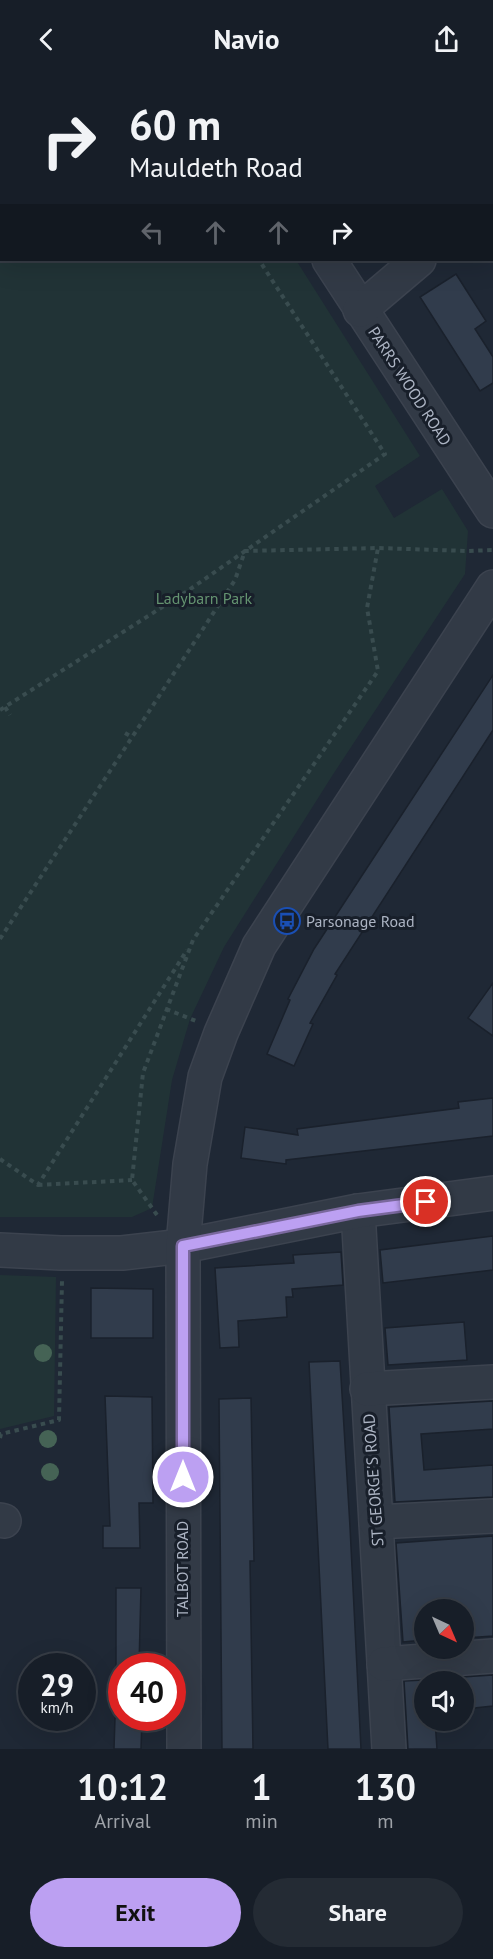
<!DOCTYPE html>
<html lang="en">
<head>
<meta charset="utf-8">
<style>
	:root { --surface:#171e28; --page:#242b34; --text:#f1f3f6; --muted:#9ea2a8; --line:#363c45; --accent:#bca0f2 }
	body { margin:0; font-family:"PT Sans",sans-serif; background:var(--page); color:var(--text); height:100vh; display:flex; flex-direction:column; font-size:22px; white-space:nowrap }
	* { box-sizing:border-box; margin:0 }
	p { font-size:20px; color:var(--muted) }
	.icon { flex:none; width:33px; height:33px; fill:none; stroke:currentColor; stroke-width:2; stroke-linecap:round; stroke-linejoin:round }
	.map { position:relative; height:1671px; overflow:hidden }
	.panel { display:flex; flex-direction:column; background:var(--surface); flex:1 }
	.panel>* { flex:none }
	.banner { position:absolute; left:0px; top:0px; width:494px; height:183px; box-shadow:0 6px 24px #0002,0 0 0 2px var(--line); background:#171e28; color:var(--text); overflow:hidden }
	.needle { width:39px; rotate:136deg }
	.controls { position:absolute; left:414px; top:1521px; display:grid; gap:12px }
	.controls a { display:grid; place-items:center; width:60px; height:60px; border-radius:50%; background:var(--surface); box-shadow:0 6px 24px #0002,0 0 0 2px var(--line); font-size:30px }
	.speed { position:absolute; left:18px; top:1575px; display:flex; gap:12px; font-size:30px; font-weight:700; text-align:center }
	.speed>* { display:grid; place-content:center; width:78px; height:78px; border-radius:50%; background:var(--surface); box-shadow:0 6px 24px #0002,0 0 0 2px var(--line); line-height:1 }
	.speed small { font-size:15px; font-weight:400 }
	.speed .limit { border:9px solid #d22; background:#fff; color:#111 }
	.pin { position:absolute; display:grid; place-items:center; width:51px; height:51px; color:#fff; margin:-26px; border:3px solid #fff; border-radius:50%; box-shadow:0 2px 6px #0007 }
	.me { position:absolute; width:66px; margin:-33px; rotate:0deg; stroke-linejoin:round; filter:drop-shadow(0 0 4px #0008) }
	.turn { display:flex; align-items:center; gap:21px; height:126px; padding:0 30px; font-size:27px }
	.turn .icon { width:78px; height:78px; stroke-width:2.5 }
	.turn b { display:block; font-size:42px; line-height:51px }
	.lanes { display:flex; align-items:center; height:57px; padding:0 30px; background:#0003; justify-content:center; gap:30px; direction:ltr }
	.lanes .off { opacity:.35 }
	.eta { display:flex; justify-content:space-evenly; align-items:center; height:102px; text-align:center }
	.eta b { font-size:36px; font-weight:700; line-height:42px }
	.primary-button { display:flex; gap:12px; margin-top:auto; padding:12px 30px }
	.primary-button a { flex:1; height:69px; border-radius:36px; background:var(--accent); color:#111; font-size:24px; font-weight:700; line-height:69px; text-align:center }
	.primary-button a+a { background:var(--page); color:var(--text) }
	header { display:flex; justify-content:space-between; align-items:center; height:78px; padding:0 30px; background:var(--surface); font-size:27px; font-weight:700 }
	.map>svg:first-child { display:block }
	.green { fill:#213336 }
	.building { fill:#313c4c; stroke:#1a212c; stroke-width:1.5 }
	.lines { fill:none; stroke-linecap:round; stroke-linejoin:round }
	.minor-casing { stroke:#3c434f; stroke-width:36 }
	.path { stroke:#394c4f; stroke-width:4; stroke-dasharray:4.5 4.5; stroke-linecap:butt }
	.minor { stroke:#323a46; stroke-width:33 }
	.tree { fill:#456355 }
	.route-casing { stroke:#7a689d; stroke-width:15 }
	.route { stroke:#bca0f2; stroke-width:10 }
	.labels { text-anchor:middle; stroke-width:6; stroke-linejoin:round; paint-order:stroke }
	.street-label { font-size:16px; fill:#acb4c3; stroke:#181f2a }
	.park-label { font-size:16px; fill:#649370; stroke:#181f2a }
	.poi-label { font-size:16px; fill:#acb4c3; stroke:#181f2a; text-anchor:start }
</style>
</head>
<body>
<header><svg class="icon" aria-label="back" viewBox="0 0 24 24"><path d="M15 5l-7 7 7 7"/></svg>Navio<svg class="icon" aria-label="share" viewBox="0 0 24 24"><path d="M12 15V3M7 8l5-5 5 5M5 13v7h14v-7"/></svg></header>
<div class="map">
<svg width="493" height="1671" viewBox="0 0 493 1671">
	<rect width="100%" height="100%" fill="#1f2835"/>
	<!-- green -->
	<g class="green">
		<path d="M0,0L181,1L2,2V182H296L420,378L375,408L394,440L442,411L468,453L465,496L332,698L224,869L190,941L172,1002L152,1130L132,1139H0Z"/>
		<path d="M0,1197L56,1199L54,1338L0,1351Z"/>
	</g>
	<!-- building -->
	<g class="building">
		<path d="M456,196L486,243L475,251L493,279V305L480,313L420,219Z"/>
		<path d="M493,597V652L335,896L337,897L310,945L313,946L294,988L267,976L290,922L288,921L314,871Z"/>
		<path d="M493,905V958L468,940Z"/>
		<path d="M493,1020V1058L286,1082V1086L241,1080L245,1049L298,1057L297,1051L459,1030L458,1024Z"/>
		<path d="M493,1158V1192L383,1205L380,1172Z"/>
		<path d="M341,1174L343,1207L292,1211L293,1219H286L287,1239L238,1243L239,1269L220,1270L215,1190L294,1185L293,1177Z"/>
		<path d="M91,1210L153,1211V1260H91Z"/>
		<path d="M464,1244L467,1282L388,1287L385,1250Z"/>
		<path d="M340,1283L350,1449L361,1671H328L309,1284Z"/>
		<path d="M105,1318L152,1319L153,1425H139L140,1470H103V1448H110Z"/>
		<path d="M251,1320L254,1483H250L253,1671H222L219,1321Z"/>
		<path d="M493,1323V1351L421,1356L424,1392L493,1387V1419L395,1424L389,1329Z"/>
		<path d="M493,1458V1558L465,1560L464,1532H424V1562L403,1564L396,1465Z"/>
		<path d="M116,1510H141L139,1588H116Z"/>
		<path d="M493,1597V1628L465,1631L462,1599Z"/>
		<path d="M424,1602V1642H435L437,1671H408L404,1603Z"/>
		<path d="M115,1640H142L141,1671H114Z"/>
	</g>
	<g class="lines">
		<defs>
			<g id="minor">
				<path d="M216,0L217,2"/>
				<path d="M492,118L493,117"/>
				<path d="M329,182L493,433"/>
				<path d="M360,232L419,182"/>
				<path d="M358,1133L389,1671"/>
				<path d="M0,1172L61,1175H122L183,1168L358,1133L493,1115"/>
				<path d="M367,1311L493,1304"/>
				<path d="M0,1442L4,1443"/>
				<path d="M376,1444L493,1438"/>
				<path d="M384,1586L493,1578"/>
				<path d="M184,1671L183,1168L190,1086L205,999L221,955L259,868L493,509"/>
			</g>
		</defs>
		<!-- minor casing -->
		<use href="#minor" class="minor-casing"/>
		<!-- path -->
		<g class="path">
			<path d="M142,0V2"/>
			<path d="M5,629L10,637"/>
			<path d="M0,632L186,514L385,376L259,182"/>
			<path d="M125,655L132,659"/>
			<path d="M0,861L235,502L245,473L378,470L468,473L493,472"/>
			<path d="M166,931L196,943"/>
			<path d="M0,1081L38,1107L187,872"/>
			<path d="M38,1107L132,1102"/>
			<path d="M157,1137L132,1102L143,995L193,862L378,593L367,530L378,470"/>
			<path d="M0,1360L1,1356L59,1342L62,1203"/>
		</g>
		<!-- minor -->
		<use href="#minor" class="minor"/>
	</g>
	<!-- trees -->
	<g class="tree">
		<circle cx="43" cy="1275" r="9"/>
		<circle cx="48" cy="1361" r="9"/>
		<circle cx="50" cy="1394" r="9"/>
	</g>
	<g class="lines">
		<defs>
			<path id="route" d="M183,1399V1168L358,1133L426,1124"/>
		</defs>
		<!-- route casing -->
		<use href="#route" class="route-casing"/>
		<!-- route -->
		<use href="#route" class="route"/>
	</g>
	<!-- icons -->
	<defs>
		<symbol id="bus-ring" viewBox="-11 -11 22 22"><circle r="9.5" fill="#181f2a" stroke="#1a4fb4" stroke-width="1.5"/><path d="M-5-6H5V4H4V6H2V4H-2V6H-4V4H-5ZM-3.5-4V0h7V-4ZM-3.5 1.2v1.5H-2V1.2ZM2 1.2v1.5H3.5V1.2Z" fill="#1a4fb4"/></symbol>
	</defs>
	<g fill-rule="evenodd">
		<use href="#bus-ring" x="272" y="828" width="30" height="30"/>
	</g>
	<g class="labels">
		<!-- street labels -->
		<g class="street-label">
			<text transform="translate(410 308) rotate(57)" y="6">PARRS WOOD ROAD</text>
			<text transform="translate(373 1402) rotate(-94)" y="6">ST GEORGE'S ROAD</text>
			<text transform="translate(182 1491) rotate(-90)" y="6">TALBOT ROAD</text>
		</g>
		<!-- park labels -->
		<g class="park-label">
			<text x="204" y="526">Ladybarn Park</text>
		</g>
		<!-- poi labels -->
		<g class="poi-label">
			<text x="306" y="849">Parsonage Road</text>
		</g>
	</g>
</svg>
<div class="controls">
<a><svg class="needle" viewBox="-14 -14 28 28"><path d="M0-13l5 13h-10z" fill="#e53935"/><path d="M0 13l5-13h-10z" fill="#9ea2a8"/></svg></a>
<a><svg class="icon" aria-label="sound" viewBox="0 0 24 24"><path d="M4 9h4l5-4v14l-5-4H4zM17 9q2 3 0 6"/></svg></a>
</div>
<div class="speed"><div>29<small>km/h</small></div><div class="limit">40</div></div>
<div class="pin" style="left:426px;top:1124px;background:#d93025"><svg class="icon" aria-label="arrive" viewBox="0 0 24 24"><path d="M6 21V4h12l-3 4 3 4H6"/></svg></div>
<svg class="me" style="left:183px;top:1399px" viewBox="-20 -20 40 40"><circle r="17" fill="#bca0f2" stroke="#fff" stroke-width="3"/><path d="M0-11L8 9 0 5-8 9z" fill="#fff"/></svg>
<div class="banner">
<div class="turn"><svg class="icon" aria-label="right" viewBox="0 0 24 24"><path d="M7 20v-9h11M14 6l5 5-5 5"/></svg><div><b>60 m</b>Mauldeth Road</div></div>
<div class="lanes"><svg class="icon off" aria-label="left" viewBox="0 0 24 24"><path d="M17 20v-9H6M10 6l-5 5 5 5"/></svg><svg class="icon off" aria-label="ahead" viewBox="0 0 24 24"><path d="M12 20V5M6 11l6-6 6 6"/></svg><svg class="icon off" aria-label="ahead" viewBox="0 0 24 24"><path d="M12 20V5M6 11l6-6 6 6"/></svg><svg class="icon" aria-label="right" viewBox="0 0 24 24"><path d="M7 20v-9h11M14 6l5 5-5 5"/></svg></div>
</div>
</div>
<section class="panel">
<div class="eta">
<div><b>10:12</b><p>Arrival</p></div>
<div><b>1</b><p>min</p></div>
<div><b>130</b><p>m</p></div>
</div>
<div class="primary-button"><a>Exit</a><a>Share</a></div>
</section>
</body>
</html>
